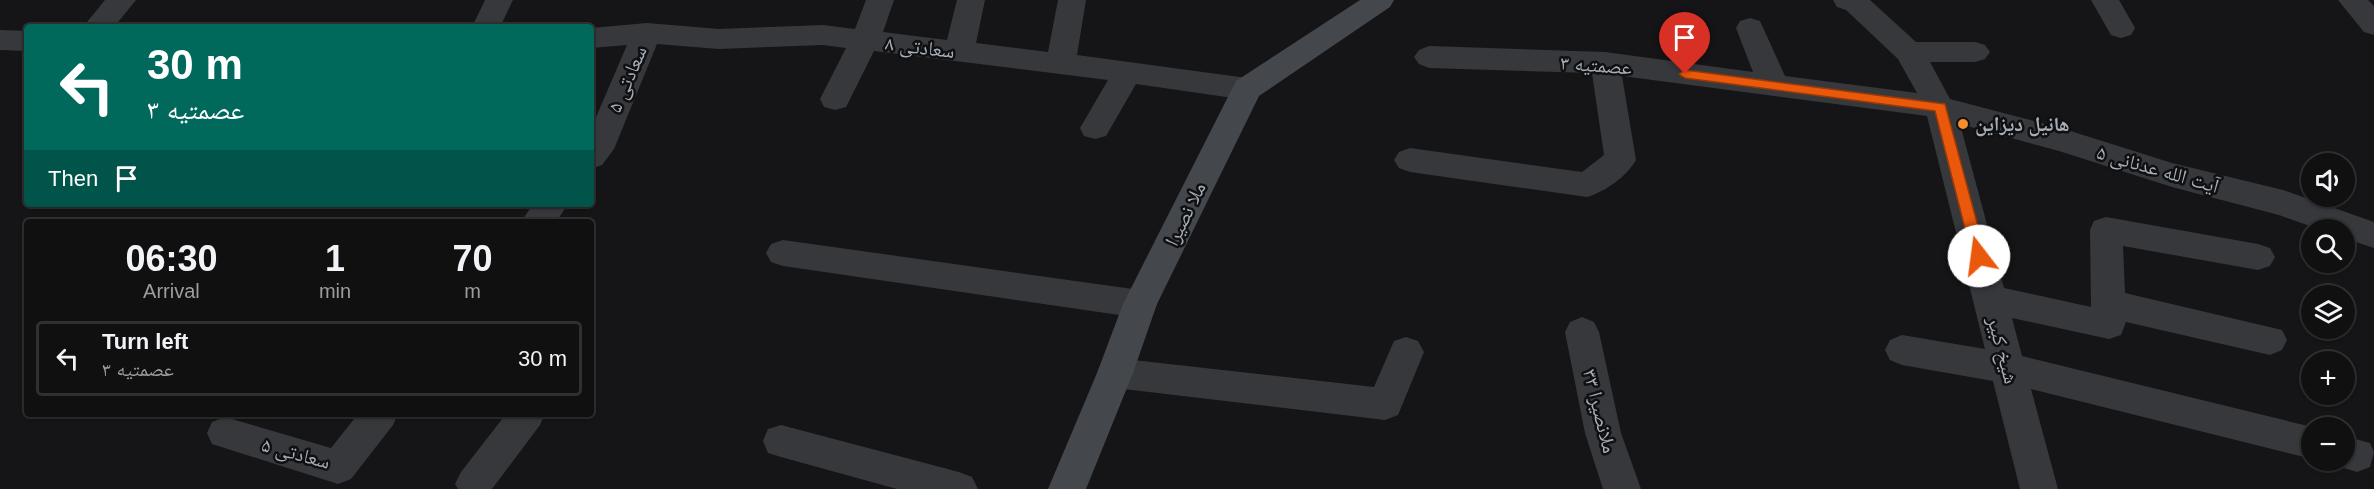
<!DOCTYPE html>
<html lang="en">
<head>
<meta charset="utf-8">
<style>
	:root { --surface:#101011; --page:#19191a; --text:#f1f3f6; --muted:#9c9d9f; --line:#303031 }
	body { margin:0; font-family:Helvetica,"Noto Naskh Arabic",sans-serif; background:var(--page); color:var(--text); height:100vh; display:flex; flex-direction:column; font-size:22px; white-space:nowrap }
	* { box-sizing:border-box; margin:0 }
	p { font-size:20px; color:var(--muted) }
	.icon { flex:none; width:33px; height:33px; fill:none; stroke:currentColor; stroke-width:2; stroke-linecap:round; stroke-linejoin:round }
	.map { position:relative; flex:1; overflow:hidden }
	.sheet { position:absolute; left:24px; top:219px; width:570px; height:198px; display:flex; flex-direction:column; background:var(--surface); border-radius:6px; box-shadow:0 2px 4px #0004,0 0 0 2px var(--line) }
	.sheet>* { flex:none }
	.hud { position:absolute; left:24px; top:24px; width:570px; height:183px; border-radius:6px; box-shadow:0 2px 4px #0004,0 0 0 2px var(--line); background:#00695c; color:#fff; overflow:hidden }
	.buttons { position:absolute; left:2301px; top:153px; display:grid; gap:12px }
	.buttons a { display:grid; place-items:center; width:54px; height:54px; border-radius:50%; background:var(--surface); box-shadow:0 2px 4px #0004,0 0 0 2px var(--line); font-size:30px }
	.pin { position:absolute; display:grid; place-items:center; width:51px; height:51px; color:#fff; margin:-62px -26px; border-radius:50% 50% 50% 0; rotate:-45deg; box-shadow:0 0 6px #0007 }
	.pin .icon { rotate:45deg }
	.me { position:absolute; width:66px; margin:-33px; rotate:345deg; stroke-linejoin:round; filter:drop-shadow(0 0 4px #0008) }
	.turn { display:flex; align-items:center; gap:21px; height:126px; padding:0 24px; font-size:27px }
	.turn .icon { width:78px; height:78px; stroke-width:2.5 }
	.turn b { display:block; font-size:42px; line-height:51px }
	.then { display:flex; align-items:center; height:57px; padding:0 24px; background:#0003; gap:12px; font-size:22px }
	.eta { display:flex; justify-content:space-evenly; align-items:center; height:102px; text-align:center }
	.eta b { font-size:36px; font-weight:700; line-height:42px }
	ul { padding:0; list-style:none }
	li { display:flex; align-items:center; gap:18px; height:75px; margin:0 12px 9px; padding:0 12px; border:3px solid var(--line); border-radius:6px }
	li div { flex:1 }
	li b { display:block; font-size:22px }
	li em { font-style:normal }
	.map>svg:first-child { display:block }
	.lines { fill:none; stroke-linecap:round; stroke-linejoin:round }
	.street { fill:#36383c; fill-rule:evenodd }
	.secondary { fill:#44474c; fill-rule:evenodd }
	.route { fill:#ea580c; stroke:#983908; stroke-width:1.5 }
	.poi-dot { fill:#f68d2d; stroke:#101012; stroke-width:2 }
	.labels { text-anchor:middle; stroke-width:5; stroke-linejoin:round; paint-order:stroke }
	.street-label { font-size:20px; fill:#a6afb7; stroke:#101012 }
	.poi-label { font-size:20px; font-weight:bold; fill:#a6afb7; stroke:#101012; text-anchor:start }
</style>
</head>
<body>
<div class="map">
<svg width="2374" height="489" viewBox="0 0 2374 489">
	<rect width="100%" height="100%" fill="#151517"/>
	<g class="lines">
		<!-- street -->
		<g class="street">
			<path d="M105,0H136L114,27H83Z"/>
			<path d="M485,0H513L500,27H472Z"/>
			<path d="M866,0H894L883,32L947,40L957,0H985L976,43L1048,52L1058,0H1086L1077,55L1247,78L1258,81L1262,89L1258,97L1247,100L1136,84L1106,136L1095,139L1084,136L1080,128L1108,80L874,51L846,107L835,110L824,107L820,99L846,48L823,45L719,49L657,44L614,149L602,165L591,169V129L627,45L591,48V28L647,23L719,29L823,25L855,29Z"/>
			<path d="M1833,0H1870L1916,42H1975L1985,45L1990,52L1985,59L1975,62H1930L1950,99L2061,128L2172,163L2283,190L2374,222V248L2344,238V230H2321L2279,215L2172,187L2059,151L1960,124L2004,288L2091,307L2090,230L2094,221L2106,217L2258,244L2270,248L2275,257L2270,266L2258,270L2123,246L2125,293L2282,330L2287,340L2282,350L2270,355L2126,322L2121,335L2109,339L2012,318L2022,356L2312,427L2314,428H2312V459L2031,389L2058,489H2020L1993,381L1902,365L1890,360L1885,350L1890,340L1902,335L1985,349L1927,116L1622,76L1636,160C1627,176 1605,192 1587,197L1410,172L1399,168L1394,160L1399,152L1410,148L1582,172L1604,155L1592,73L1429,68L1419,64L1414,57L1419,50L1429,46L1605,52L1753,72L1736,28L1740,21L1750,18L1760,21L1785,76L1917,93L1898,59L1846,10L1837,7Z"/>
			<path d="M2091,0H2119L2135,28L2131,35L2121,38L2111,35Z"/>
			<path d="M2338,0H2368L2374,6V35L2364,32Z"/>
			<path d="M0,30L27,31V51L0,50Z"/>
			<path d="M533,204H568L556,222H521Z"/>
			<path d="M783,240L1140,290L1152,294L1157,304L1152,314L1140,318L783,266L771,262L766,253L771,244Z"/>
			<path d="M1582,317L1594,322L1599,332L1621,433L1641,489H1603L1585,433L1565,332L1570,322Z"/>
			<path d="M1406,337L1418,341L1424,352L1398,415L1385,420L1115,388L1102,384L1097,373L1102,362L1115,358L1374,387L1394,341Z"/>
			<path d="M358,414H398L393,425L351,479L338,484L212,444L207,433L212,422L225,417L331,448Z"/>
			<path d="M506,414H545L540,425L492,489H458L455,484L461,472Z"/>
			<path d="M781,425L959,472L972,477L978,489H897L781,457L768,453L763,441L768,429Z"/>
			<path d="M2344,436L2370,443L2374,452L2370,467L2357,472L2331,464L2329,460H2344Z"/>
		</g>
		<!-- secondary -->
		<path class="secondary" d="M1360,0H1394L1390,7L1259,96L1157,304L1133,373L1086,489H1048L1097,373L1123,304L1236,81Z"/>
	</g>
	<!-- route -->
	<path class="route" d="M1685,70L1945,104L1986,256L1984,260L1979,262L1972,256L1935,111L1685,78L1679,74Z"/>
	<!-- markers -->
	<circle class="poi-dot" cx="1963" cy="124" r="6"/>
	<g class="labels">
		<!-- street labels -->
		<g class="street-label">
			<text transform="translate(920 47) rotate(7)" y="7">سعادتی ۸</text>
			<text transform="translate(1596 65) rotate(4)" y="7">عصمتیه ۳</text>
			<text transform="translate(627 79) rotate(-67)" y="7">سعادتی ۵</text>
			<text transform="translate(2158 169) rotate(16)" y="7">آیت الله عدنانی ۵</text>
			<text transform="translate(1185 214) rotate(-64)" y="7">ملا نصیرا</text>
			<text transform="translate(2003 350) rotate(75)" y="7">شیخ کبیر</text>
			<text transform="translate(1600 411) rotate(76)" y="7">ملانصیرا ۳۳</text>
			<text transform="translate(296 453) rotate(15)" y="7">سعادتی ۵</text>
		</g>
		<!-- poi labels -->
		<g class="poi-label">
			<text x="1975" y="131">هانیل دیزاین</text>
		</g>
	</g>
</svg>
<div class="buttons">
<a><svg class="icon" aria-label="sound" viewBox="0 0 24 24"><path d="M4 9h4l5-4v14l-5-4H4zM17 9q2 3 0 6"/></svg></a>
<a><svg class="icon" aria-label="search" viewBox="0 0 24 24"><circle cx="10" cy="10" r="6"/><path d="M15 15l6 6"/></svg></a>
<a><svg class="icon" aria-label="layers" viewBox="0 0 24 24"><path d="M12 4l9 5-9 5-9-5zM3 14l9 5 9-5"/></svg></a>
<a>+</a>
<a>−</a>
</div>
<div class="pin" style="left:1685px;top:74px;background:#d93025"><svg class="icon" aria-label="arrive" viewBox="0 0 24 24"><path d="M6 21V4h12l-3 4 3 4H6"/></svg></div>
<svg class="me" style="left:1979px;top:256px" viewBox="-20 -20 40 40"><circle r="19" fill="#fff"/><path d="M0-13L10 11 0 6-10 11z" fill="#ea580c"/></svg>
<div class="hud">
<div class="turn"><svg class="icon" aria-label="left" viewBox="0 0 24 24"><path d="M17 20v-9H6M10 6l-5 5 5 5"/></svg><div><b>30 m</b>عصمتیه ۳</div></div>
<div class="then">Then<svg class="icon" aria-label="arrive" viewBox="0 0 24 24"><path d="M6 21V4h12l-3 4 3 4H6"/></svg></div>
</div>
<section class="sheet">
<div class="eta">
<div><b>06:30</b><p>Arrival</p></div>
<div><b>1</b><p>min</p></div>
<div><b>70</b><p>m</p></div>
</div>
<ul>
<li><svg class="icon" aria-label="left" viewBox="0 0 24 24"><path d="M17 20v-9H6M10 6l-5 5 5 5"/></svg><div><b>Turn left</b><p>عصمتیه ۳</p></div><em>30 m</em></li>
</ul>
</section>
</div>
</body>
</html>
